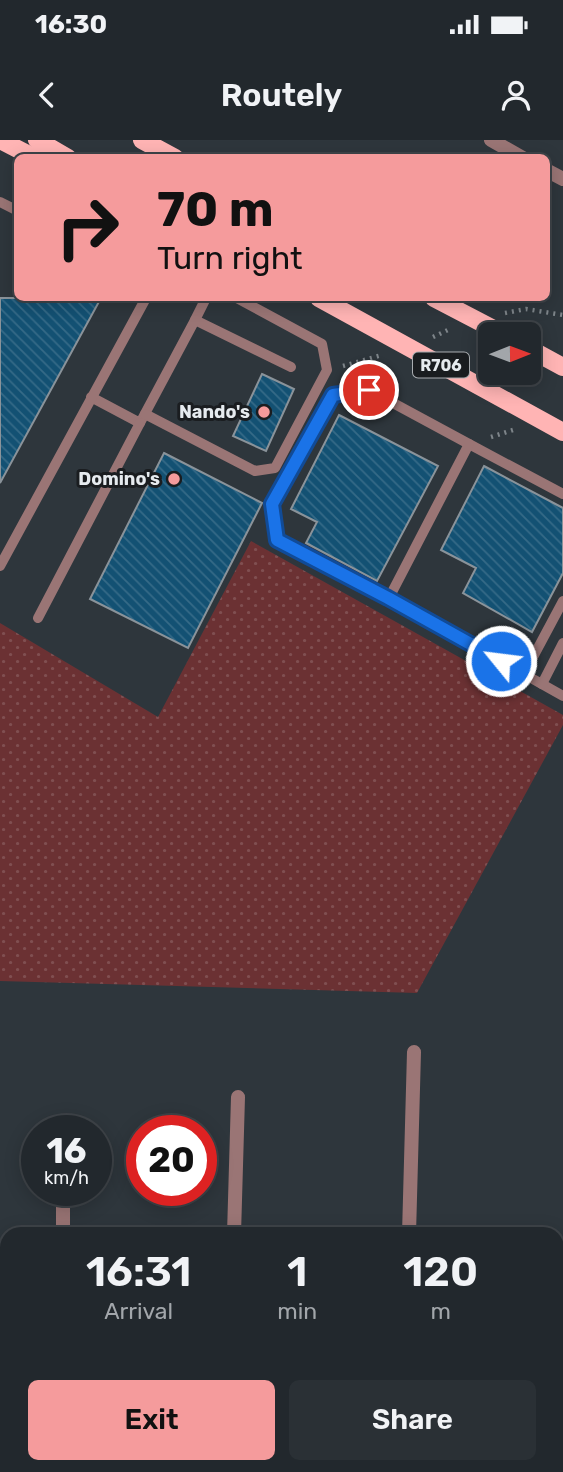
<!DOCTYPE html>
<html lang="en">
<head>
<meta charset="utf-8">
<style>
	:root { --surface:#22282d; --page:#2a3035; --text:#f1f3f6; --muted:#a2a6aa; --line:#3f4449; --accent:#f59b9c }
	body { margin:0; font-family:Rubik,sans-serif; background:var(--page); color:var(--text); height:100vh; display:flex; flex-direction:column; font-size:26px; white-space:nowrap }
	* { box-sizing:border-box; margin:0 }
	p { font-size:23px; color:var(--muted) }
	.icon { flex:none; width:38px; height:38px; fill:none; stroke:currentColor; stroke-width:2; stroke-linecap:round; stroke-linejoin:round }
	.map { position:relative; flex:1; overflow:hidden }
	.details { position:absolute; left:0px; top:1087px; width:564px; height:247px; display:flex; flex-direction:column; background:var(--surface); border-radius:21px 21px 0 0; box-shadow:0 4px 18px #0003,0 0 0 2px var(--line) }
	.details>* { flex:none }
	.banner { position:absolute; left:14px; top:14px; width:536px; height:147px; border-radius:10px; box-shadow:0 4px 18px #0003,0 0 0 2px var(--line); background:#f59b9c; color:#111; overflow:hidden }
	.needle { width:46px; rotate:89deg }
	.controls { position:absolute; left:478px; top:182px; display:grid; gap:14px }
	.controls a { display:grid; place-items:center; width:63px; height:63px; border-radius:10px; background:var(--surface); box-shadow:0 4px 18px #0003,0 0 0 2px var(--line); font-size:35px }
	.speed { position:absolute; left:21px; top:975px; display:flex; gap:14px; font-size:35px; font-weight:700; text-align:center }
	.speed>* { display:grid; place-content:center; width:91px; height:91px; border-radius:50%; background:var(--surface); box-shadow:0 4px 18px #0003,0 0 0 2px var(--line); line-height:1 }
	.speed small { font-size:18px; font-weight:400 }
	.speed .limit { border:10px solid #d22; background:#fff; color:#111 }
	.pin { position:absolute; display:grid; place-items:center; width:60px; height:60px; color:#fff; margin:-30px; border:4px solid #fff; border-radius:50%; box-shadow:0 2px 7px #0007 }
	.me { position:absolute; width:77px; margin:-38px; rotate:299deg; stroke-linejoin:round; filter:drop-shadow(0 0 5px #0008) }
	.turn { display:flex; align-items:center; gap:24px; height:147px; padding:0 28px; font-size:32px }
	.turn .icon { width:91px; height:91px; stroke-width:2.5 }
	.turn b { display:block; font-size:49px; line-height:60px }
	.eta { display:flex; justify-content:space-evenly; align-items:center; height:119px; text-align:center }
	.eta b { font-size:42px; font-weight:600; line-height:49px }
	.button { display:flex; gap:14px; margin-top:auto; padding:14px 28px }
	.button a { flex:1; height:80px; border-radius:10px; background:var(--accent); color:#111; font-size:28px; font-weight:600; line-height:80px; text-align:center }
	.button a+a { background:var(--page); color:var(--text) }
	.status { display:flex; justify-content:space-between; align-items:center; height:49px; padding:0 35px; background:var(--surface); direction:ltr }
	.status svg { height:19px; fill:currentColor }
	header { display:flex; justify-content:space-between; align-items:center; height:91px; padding:0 28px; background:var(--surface); font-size:32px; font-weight:600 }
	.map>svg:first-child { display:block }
	.grass { fill:url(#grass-dots) }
	.building { fill:url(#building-back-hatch); stroke:#8a939a; stroke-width:2 }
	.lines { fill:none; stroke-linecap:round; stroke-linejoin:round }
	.path { stroke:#7e858a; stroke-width:4.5; stroke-dasharray:2 5; stroke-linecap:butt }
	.lane { stroke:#9a7575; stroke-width:10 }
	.street { stroke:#9a7575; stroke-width:14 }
	.primary { stroke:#ffb4b4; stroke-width:18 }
	.route-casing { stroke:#114b97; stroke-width:18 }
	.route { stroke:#1a73e8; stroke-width:12 }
	.poi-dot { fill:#f59b9c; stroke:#1a1d20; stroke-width:2.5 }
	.labels { text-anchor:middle; stroke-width:6; stroke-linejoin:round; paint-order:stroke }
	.shield { fill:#1a1d20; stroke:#a9adb1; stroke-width:2 }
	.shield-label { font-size:16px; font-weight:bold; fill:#e6ebef }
	.poi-label { font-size:18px; font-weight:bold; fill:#e6ebef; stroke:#1a1d20; text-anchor:end }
</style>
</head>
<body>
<div class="status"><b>16:30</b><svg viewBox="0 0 49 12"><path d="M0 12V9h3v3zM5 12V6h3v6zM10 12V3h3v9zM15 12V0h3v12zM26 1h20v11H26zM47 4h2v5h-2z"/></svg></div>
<header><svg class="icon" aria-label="back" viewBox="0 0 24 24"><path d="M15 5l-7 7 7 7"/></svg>Routely<svg class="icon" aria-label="person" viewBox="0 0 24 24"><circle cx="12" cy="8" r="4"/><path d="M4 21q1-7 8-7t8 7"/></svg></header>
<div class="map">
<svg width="563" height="1332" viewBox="0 0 563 1332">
	<defs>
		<pattern id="grass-dots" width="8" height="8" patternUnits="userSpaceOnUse" patternTransform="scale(1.75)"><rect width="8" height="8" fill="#6b3133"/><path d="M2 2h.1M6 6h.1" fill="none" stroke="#804f51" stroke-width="1.8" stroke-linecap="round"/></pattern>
		<pattern id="building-back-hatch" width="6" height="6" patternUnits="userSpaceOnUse" patternTransform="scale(1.75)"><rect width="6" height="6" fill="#135173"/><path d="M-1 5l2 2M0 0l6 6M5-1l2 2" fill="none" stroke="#356a87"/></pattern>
	</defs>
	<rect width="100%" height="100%" fill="#2e363c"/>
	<!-- grass -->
	<path class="grass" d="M251,401L563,575V585L417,853L0,841V483L158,577Z"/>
	<!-- building -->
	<g class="building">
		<path d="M0,158H101L0,343Z"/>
		<path d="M262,234L294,249L266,311L233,296Z"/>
		<path d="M339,275L438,326L377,441L306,403L317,382L291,369Z"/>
		<path d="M164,313L262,363L188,508L90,459Z"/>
		<path d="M484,326L563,368V433L532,492L463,453L476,428L441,410Z"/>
	</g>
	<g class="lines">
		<!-- path -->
		<g class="path">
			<path d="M505,173L526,169L563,175"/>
			<path d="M433,197L450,189"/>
			<path d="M343,226L382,215"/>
			<path d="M491,297L516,289"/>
		</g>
		<!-- lane -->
		<g class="lane">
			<path d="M0,62L18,71"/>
			<path d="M195,180L206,158"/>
			<path d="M91,257L140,283L195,180L291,227"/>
			<path d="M145,274L255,331L275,328L327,230L322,204L237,158"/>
			<path d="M469,304L563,354"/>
			<path d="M0,426L146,158"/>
			<path d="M389,458L469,304L369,250L333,255L272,364L277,399L389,458L563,556"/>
			<path d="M38,478L140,283"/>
			<path d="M524,534L563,461"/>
			<path d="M542,544L563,503"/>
		</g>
		<!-- street -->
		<g class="street">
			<path d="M491,0L523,18"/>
			<path d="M546,30L563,39"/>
			<path d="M63,1050V1094"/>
			<path d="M234,1094L238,957"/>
			<path d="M409,1094L414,912"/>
			<path d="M0,1222H7"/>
			<path d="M556,1239L563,1238"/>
			<path d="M0,1289H7"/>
			<path d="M556,1299H563"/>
		</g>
		<!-- primary -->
		<g class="primary">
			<path d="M0,0L35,18"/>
			<path d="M37,0L68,18"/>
			<path d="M142,0L175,18"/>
			<path d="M319,158L563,292"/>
			<path d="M434,158L503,194"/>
			<path d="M528,208L563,227"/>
		</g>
	</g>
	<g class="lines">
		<defs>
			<path id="route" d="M369,250L333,255L272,364L277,400L388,458L501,521"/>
		</defs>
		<!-- route casing -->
		<use href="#route" class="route-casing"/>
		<!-- route -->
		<use href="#route" class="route"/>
	</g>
	<!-- markers -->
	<g class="poi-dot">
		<circle cx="264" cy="272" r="7"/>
		<circle cx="174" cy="339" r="7"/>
	</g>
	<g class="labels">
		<!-- shield labels -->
		<rect class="shield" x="413" y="212.5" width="56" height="25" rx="5"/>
		<g class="shield-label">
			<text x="441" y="231">R706</text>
		</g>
		<!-- poi labels -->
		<g class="poi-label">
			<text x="250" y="278">Nando's</text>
			<text x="160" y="345">Domino's</text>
		</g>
	</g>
</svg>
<div class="controls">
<a><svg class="needle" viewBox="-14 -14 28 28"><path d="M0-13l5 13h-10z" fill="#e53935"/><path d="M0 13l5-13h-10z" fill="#a2a6aa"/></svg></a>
</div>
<div class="speed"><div>16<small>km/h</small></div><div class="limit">20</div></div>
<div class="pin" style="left:369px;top:250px;background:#d93025"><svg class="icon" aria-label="arrive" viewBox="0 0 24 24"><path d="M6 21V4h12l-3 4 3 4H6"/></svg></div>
<svg class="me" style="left:501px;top:521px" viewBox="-20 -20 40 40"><circle r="17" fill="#1a73e8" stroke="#fff" stroke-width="3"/><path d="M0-11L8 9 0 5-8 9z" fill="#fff"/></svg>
<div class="banner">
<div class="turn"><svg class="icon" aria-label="right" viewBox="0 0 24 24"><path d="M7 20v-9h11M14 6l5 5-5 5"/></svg><div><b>70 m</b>Turn right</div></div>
</div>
<section class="details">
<div class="eta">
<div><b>16:31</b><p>Arrival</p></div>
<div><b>1</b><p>min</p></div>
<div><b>120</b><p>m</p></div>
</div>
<div class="button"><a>Exit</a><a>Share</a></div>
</section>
</div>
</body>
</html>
